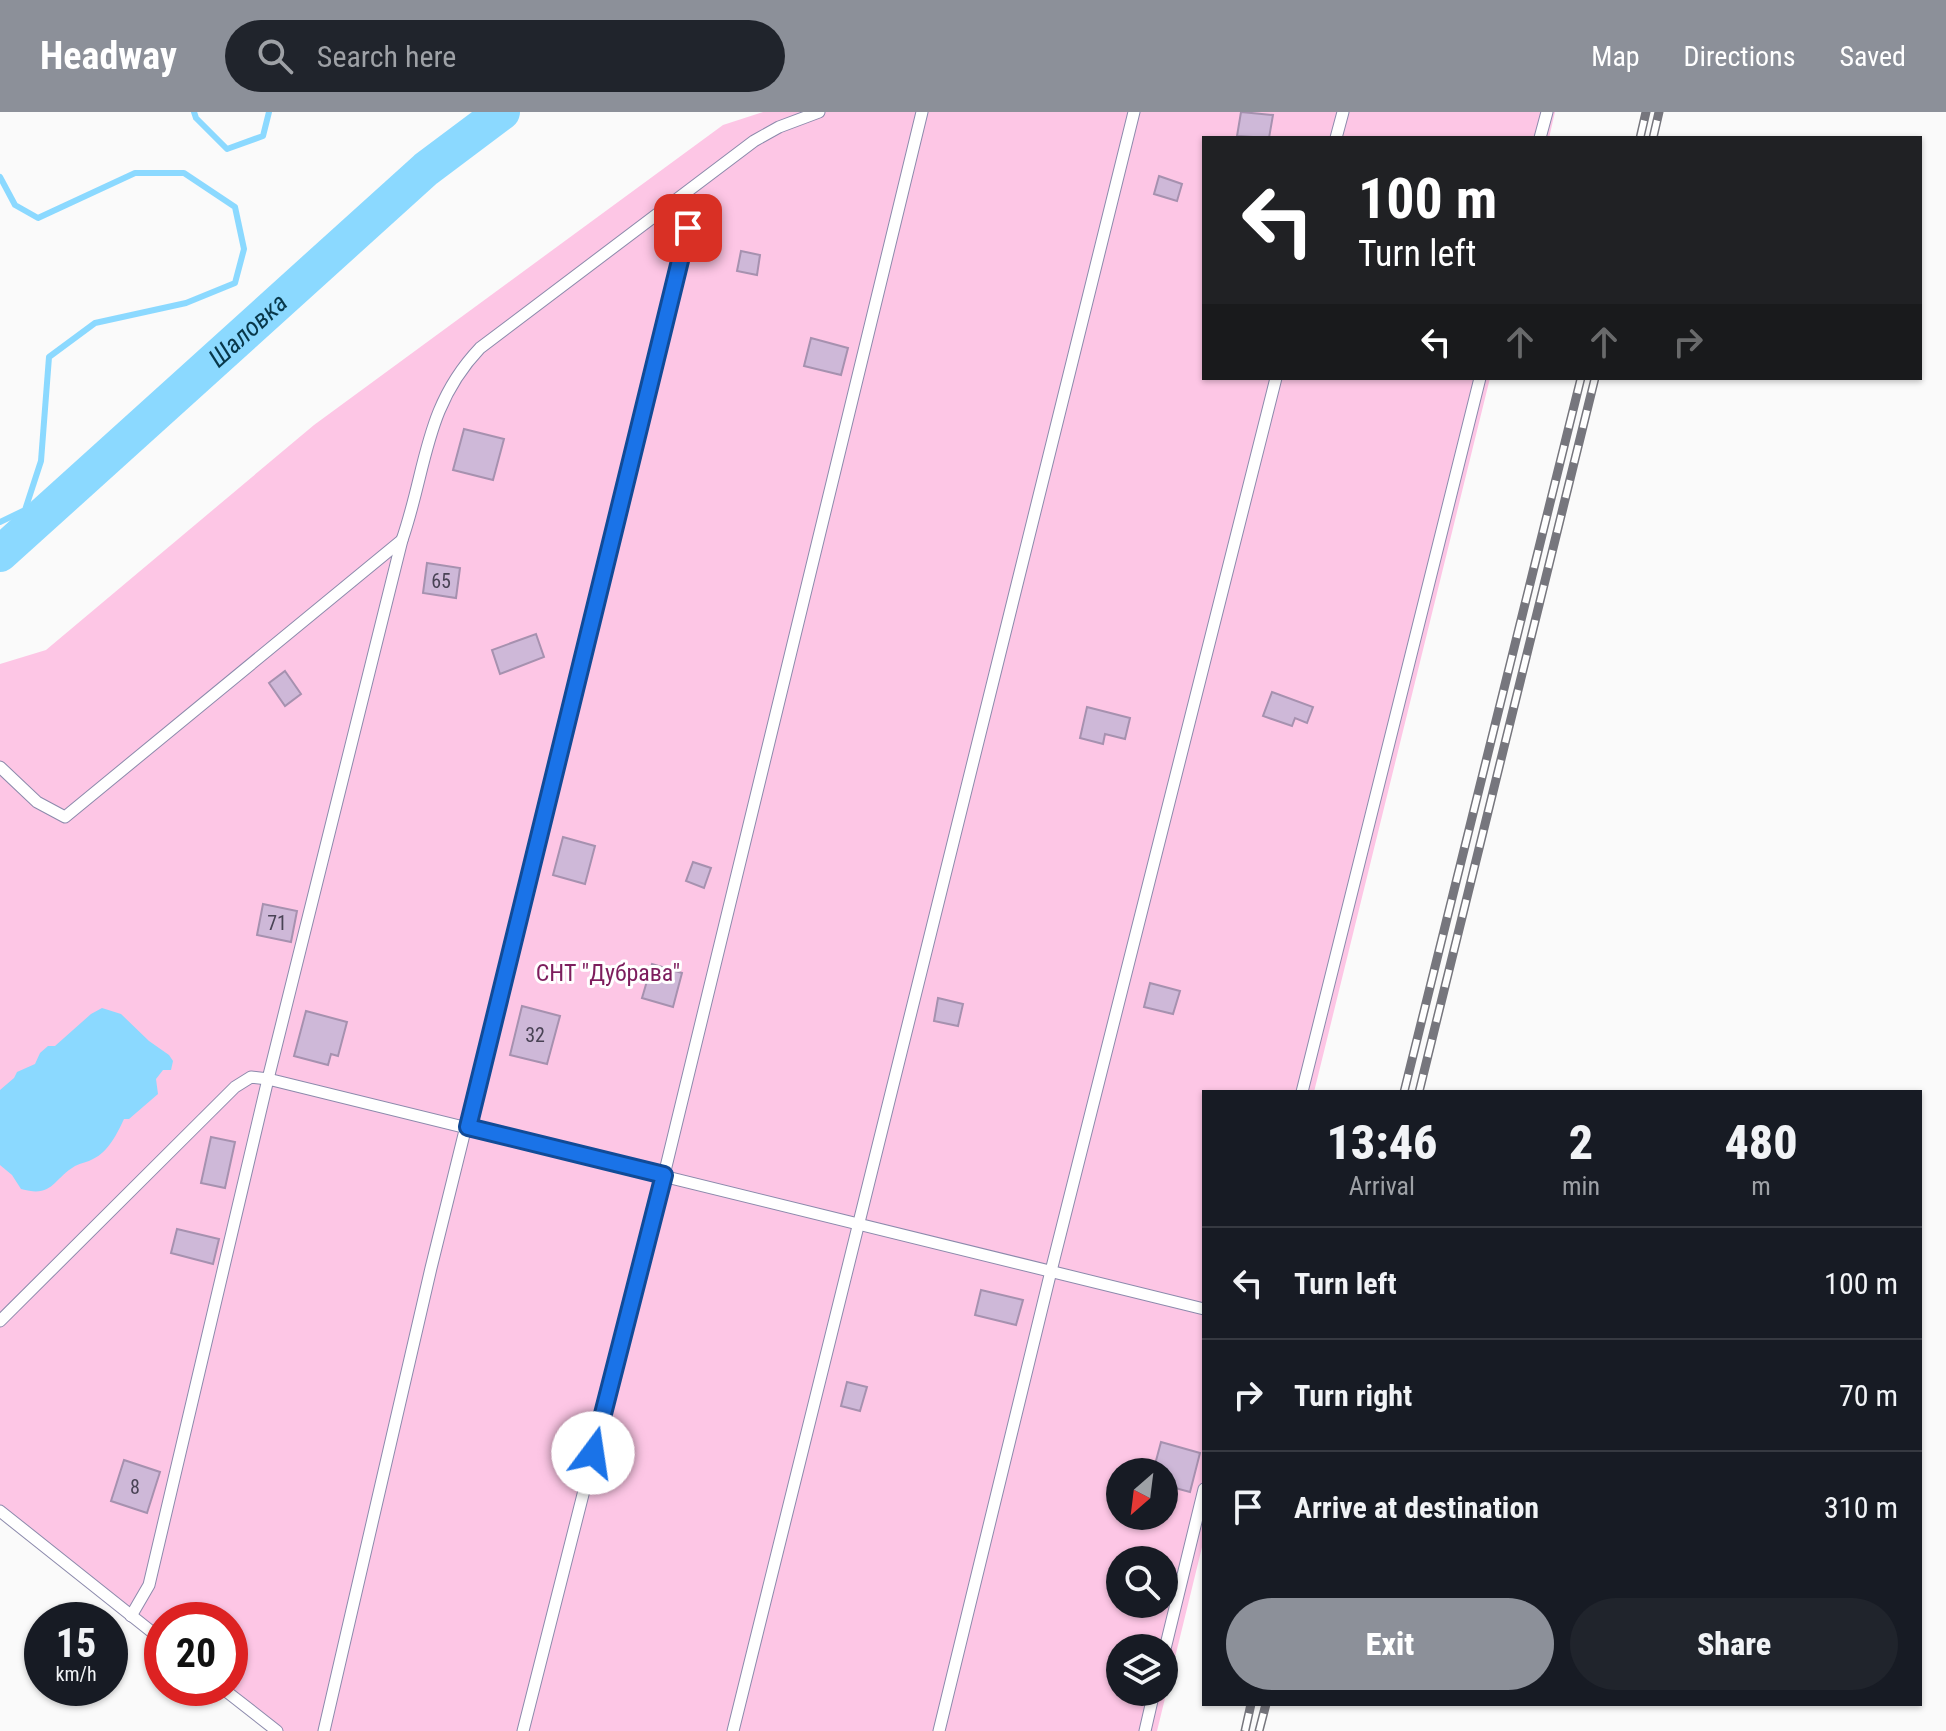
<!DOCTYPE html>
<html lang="en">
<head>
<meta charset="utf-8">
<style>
	:root { --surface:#171b24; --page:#20242c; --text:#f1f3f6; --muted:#9ea1a6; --line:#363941; --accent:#8c9099 }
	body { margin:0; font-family:"Roboto Condensed",sans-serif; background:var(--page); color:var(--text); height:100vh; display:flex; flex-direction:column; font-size:30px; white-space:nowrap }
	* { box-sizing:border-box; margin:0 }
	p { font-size:26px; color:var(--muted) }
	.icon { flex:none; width:44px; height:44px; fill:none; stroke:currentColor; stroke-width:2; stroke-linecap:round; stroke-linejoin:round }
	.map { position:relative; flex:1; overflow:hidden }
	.panel { position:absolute; left:1202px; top:978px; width:720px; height:616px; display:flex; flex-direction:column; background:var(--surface); border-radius:0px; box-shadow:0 2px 6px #0004 }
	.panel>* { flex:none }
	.guide { position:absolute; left:1202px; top:24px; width:720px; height:244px; border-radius:0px; box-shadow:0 2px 6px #0004; background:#202124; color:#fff; overflow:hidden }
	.needle { width:52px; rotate:208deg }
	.controls { position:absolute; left:1106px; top:1346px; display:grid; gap:16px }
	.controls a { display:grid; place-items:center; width:72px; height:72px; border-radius:50%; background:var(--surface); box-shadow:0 2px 6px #0004; font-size:40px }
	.speed { position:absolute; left:24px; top:1490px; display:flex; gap:16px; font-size:40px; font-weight:700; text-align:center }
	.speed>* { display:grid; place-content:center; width:104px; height:104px; border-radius:50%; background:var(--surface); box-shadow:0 2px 6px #0004; line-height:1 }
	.speed small { font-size:20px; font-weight:400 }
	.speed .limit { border:12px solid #d22; background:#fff; color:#111 }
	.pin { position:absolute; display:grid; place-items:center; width:68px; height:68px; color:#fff; margin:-34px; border-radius:16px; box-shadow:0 4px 12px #0006 }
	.me { position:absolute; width:88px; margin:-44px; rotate:14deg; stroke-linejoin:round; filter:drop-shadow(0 0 6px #0008) }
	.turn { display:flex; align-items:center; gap:28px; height:168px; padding:0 24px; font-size:36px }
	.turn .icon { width:104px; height:104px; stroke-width:2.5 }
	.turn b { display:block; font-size:56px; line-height:68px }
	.lanes { display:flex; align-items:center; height:76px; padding:0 24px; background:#0003; justify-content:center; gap:40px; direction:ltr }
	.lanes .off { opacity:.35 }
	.eta { display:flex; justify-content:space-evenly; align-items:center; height:136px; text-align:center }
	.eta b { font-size:48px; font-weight:800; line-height:56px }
	.primary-button { display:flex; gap:16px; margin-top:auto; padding:16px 24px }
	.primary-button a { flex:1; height:92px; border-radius:48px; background:var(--accent); color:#fff; font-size:32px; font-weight:800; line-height:92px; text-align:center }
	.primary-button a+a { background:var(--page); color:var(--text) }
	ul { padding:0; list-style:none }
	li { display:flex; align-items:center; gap:24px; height:112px; padding:0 24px; border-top:2px solid var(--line) }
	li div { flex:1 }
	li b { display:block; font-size:30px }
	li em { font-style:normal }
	header { display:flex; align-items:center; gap:48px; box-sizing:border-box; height:112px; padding:0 40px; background:var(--accent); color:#fff }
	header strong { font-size:38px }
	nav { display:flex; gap:44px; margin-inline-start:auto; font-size:28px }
	.search { width:560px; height:72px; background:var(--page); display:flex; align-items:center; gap:20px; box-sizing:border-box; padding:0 28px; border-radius:44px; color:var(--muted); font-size:30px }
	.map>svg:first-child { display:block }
	.green { fill:#fdc6e5; fill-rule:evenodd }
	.water { fill:#8bd9ff }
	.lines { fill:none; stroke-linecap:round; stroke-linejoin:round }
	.stream { stroke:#8bd9ff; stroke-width:6 }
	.river { stroke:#8bd9ff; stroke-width:36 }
	.building { fill:#ceb8d8; stroke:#a691af; stroke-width:2 }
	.service-casing { stroke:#8c8aac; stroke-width:13 }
	.service { stroke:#fff; stroke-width:11 }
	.rail-casing { stroke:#76767d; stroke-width:9 }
	.rail { stroke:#fff; stroke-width:6; stroke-dasharray:18; stroke-linecap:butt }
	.route-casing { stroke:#114b97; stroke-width:20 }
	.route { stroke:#1a73e8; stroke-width:14 }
	.labels { text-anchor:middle; stroke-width:6; stroke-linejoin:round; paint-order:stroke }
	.number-label { font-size:20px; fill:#494355 }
	.park-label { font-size:24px; fill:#7d1d5d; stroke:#fff }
	.water-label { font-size:26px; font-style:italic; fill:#08384b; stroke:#fff }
</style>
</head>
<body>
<header>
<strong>Headway</strong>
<div class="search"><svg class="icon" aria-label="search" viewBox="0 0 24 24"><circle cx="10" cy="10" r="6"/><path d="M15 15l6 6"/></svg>Search here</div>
<nav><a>Map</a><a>Directions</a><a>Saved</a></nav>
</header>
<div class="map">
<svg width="1946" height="1619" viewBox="0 0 1946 1619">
	<rect width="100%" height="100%" fill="#fafafa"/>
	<!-- green -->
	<path class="green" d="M763,0H1555L1549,26H1204V266H1490L1314,980H1204V1427L1157,1619H269L214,1576H230V1508H162V1534L0,1406V552L46,538L314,313L723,13ZM1120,1360H1164V1404H1120ZM1120,1448H1164V1492H1120ZM1120,1536H1164V1580H1120Z"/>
	<!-- water -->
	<path class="water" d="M102,896L121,902L149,929L169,943L173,949L171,958H163L156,967L158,982L129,1007H124C117,1022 108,1040 93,1047C88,1050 81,1051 75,1054C52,1068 53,1086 21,1077L12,1063L0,1053V978L14,966L17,960L35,952L40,941L48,934H55L91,902Z"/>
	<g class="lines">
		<!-- stream -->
		<g class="stream">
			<path d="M194,0L196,6L227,37L263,24L269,0"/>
			<path d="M0,65L15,93L38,106L135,61H184L235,95L244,137L235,171L186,191L95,211L49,245L41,349L25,398L0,410"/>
		</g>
		<!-- river -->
		<path class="river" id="s1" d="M0,442L426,57L502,0"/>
	</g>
	<!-- building -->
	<g class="building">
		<path d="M1241,0L1273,3L1269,26L1237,24Z"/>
		<path d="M1159,64L1182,72L1177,89L1154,82Z"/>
		<path d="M741,139L760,143L757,163L737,159Z"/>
		<path d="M811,226L848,236L841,263L804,254Z"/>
		<path d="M464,317L504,327L493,368L453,358Z"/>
		<path d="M427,451L460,456L456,486L423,481Z"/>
		<path d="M536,522L544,545L500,562L492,538Z"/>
		<path d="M285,559L301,582L285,594L269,571Z"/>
		<path d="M1272,580L1313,595L1307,611L1295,606L1292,614L1263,604Z"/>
		<path d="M1087,595L1130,606L1125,627L1105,622L1103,632L1080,626Z"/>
		<path d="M563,725L595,734L585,772L553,763Z"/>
		<path d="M693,750L711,756L704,776L686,769Z"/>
		<path d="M263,792L297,799L291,830L257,823Z"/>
		<path d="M652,852L682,861L673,895L642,886Z"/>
		<path d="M1150,871L1180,879L1173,902L1144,895Z"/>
		<path d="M938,886L963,892L958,914L934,909Z"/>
		<path d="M522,894L560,904L547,952L510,943Z"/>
		<path d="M306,899L347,910L338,944L331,942L328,953L294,944Z"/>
		<path d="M211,1025L235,1030L225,1076L201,1071Z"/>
		<path d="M177,1117L219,1127L213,1152L171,1141Z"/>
		<path d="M981,1178L1023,1188L1016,1213L975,1203Z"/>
		<path d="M847,1270L867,1275L860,1299L841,1294Z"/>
		<path d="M1161,1330L1200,1341L1190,1380L1164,1373V1360H1153Z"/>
		<path d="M124,1348L160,1360L147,1401L111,1389Z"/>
	</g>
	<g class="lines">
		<defs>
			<g id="service">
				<path d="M1336,26L1343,0"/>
				<path d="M1540,26L1547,0"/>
				<path d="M0,655L37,690L65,705L402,428"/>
				<path d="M1302,980L1480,266"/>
				<path d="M0,1209L235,975L251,965L268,967L402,428C427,356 424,295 480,236L754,29L779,15L819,0"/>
				<path d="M0,1399L162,1528"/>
				<path d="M131,1504L149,1473L268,967L1204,1197"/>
				<path d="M1164,1541L1204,1377"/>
				<path d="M222,1576L277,1619"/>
				<path d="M324,1619L431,1156L688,116L689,101L682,84"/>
				<path d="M523,1619L664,1063L922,0"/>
				<path d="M733,1619L1134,0"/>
				<path d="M939,1619L1051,1159L1276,266"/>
				<path d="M1145,1619L1154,1580"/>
			</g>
		</defs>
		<!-- service casing -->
		<use href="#service" class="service-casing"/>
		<!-- service -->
		<use href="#service" class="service"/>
		<defs>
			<g id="rail">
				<path d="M1640,26L1646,0"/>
				<path d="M1653,26L1659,0"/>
				<path d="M1404,980L1581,266"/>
				<path d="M1419,980L1595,266"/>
				<path d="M1245,1619L1251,1592"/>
				<path d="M1259,1619L1266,1592"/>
			</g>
		</defs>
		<!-- rail casing -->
		<use href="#rail" class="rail-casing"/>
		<!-- rail -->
		<use href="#rail" class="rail"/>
	</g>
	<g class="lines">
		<defs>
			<path id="route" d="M593,1341L664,1063L468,1015L688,116"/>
		</defs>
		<!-- route casing -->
		<use href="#route" class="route-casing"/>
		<!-- route -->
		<use href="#route" class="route"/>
	</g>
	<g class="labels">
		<!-- number labels -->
		<g class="number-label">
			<text x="441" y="476">65</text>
			<text x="277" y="818">71</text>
			<text x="535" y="930">32</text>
			<text x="135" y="1382">8</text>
		</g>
		<!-- park labels -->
		<g class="park-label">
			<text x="608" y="869">СНТ "Дубрава"</text>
		</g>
		<!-- water labels -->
		<g class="water-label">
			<text dy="9" stroke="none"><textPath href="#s1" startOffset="334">Шаловка</textPath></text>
		</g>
	</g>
</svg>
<div class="controls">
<a><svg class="needle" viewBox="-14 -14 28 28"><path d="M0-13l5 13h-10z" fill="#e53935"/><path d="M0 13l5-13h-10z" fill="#9ea1a6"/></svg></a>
<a><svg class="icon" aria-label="search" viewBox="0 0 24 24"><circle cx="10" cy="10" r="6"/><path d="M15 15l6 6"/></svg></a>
<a><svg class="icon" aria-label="layers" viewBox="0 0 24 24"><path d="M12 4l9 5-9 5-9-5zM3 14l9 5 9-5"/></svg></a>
</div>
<div class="speed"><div>15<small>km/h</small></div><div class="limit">20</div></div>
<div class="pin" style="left:688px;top:116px;background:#d93025"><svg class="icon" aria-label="arrive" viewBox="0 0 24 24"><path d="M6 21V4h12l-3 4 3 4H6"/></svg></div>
<svg class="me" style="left:593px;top:1341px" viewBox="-20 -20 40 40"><circle r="19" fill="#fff"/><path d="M0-13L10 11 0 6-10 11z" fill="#1a73e8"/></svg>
<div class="guide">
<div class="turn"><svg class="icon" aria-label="left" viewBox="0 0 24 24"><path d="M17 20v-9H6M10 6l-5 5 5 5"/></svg><div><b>100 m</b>Turn left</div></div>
<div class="lanes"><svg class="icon" aria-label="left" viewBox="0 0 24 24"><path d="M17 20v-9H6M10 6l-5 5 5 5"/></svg><svg class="icon off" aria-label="ahead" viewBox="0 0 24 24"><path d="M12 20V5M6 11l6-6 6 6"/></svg><svg class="icon off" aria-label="ahead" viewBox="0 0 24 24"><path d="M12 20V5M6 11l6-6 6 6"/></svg><svg class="icon off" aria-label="right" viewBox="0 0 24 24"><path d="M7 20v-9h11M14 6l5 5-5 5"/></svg></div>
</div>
<section class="panel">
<div class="eta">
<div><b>13:46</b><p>Arrival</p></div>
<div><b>2</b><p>min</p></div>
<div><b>480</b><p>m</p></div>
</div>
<ul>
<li><svg class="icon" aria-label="left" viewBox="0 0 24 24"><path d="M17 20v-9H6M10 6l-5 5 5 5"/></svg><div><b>Turn left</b></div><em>100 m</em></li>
<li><svg class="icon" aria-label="right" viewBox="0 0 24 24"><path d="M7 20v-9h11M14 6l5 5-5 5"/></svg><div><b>Turn right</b></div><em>70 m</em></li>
<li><svg class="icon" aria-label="arrive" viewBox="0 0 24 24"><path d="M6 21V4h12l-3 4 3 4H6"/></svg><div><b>Arrive at destination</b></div><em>310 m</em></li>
</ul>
<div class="primary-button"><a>Exit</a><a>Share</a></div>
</section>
</div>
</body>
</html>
